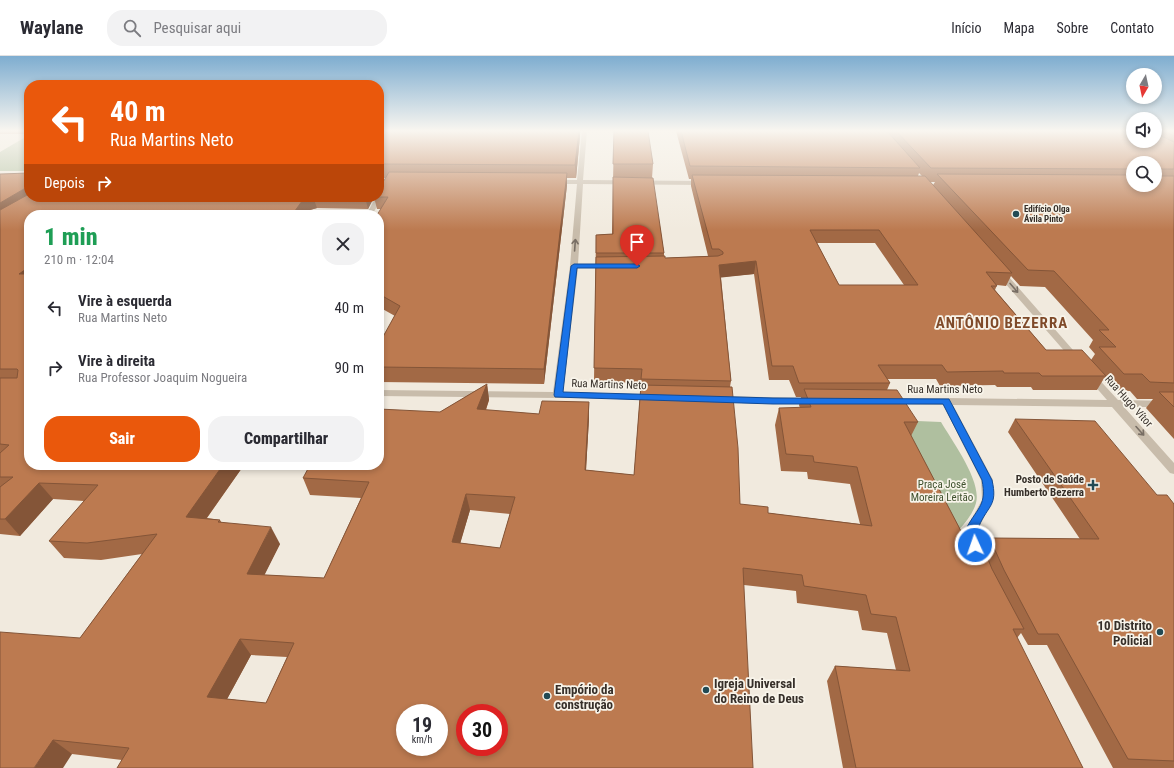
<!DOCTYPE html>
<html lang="pt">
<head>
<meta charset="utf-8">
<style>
	:root { --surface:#fff; --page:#f2f2f3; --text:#2b2b33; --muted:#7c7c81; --line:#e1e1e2; --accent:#ea580c }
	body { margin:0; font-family:"Roboto Condensed",sans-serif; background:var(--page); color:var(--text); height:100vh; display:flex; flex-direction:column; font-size:15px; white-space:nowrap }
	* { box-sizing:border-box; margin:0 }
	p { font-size:13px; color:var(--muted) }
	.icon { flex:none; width:22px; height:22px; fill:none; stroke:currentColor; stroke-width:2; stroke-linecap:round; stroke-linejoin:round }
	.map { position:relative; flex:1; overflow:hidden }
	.drawer { position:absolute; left:24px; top:154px; width:360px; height:260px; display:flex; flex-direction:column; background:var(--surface); border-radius:16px; box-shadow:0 2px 6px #0003 }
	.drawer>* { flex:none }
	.hud { position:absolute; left:24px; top:24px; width:360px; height:122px; border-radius:16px; box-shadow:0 2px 6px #0003; background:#ea580c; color:#fff; overflow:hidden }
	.needle { width:26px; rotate:189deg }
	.controls { position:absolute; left:1126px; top:12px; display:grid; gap:8px }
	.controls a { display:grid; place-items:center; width:36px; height:36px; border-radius:50%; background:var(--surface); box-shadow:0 2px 6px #0003; font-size:20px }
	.speed { position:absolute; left:396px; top:648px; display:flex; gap:8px; font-size:20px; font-weight:700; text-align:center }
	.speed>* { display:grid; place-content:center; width:52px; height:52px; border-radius:50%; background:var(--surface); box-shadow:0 2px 6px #0003; line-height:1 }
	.speed small { font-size:10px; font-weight:400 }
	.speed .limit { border:6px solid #d22; background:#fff; color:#111 }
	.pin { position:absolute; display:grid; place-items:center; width:34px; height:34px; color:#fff; margin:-41px -17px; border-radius:50% 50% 50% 0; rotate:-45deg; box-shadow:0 0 4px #0007 }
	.pin .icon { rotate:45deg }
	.me { position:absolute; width:44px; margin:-22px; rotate:357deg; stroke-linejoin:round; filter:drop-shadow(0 0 3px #0008) }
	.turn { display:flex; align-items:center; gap:14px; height:84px; padding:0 20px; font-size:18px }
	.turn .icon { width:52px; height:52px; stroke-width:2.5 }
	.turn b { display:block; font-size:28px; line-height:34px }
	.then { display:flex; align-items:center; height:38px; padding:0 20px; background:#0003; gap:8px; font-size:15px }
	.round { display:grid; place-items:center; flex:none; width:42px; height:42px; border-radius:16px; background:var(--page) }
	.head { display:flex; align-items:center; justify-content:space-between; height:68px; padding:0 20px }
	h1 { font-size:24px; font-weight:800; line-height:30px; color:#1e9e55 }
	.button { display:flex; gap:8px; margin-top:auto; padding:8px 20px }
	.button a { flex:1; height:46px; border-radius:16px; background:var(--accent); color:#fff; font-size:16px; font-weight:800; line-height:46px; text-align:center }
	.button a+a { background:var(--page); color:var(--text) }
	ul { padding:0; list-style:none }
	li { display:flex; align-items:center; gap:12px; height:60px; padding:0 20px }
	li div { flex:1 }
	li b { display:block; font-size:15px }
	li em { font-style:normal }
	header { display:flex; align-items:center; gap:24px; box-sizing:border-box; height:56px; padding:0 20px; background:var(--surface); border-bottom:1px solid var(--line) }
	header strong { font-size:19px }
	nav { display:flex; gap:22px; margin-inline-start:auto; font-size:14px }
	.search { width:280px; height:36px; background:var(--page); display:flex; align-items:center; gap:10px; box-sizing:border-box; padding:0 14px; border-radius:16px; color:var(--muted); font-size:15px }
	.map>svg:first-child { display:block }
	.green { fill:#afbf9f }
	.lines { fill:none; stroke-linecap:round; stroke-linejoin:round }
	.minor { fill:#c8bcab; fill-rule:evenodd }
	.wall { fill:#a26945; fill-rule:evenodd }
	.shaded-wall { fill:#845538 }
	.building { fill:#bc7a50; stroke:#845538; fill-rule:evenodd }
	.oneway { stroke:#786e64 }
	.route { fill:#1a73e8; stroke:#114b97 }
	.poi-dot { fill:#224a54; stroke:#f8f4ea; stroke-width:1.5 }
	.labels { text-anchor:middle; stroke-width:3.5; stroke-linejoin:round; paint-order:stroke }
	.far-poi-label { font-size:9px; font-weight:bold; fill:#362f29; stroke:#f8f4ea; text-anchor:start }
	.street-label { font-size:11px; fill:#362f29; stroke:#f8f4ea }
	.poi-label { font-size:11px; font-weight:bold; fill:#362f29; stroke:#f8f4ea; text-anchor:end }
	.park-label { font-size:11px; fill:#40522f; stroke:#f8f4ea }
	.near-poi-label { font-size:13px; font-weight:bold; fill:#362f29; stroke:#f8f4ea; text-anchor:start }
	.district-label { font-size:15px; font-weight:bold; letter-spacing:1px; fill:#7f4a29; stroke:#f8f4ea }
</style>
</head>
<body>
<header>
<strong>Waylane</strong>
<div class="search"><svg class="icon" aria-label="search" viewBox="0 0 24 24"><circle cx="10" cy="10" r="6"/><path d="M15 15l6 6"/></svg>Pesquisar aqui</div>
<nav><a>Início</a><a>Mapa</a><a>Sobre</a><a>Contato</a></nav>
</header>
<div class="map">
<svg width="1174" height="712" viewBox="0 0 1174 712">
	<rect width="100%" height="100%" fill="#f1eade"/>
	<!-- green -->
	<g class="green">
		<path d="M29,79V115H0V96Z"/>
		<path d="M869,363L941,366C952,385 982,425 976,447C971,465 951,482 937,494Z"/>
	</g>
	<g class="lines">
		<!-- minor -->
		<g class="minor">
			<path d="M582,75H587L583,124L704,125L707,127L704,129L583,128L578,208H608L612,210L608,212H578L563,337L653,338L658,341L656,343L379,340V334L553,336L570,210L577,128H554L551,126L554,124H577Z"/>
			<path d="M380,136L385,137L372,159H366L376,141H379Z"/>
			<path d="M996,213H1002L1080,302L1082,304L1080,306H1074L996,217Z"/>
			<path d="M1091,317L1094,318L1118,344L1174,345V351H1124L1174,407V418L1170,417L1112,351L953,349L993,424V444L979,471L981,491L979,495L975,496L971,495L967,471L982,444L981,424L943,349L891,348L888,347L886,345L888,343L946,342L1107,344L1086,320Z"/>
			<path d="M721,340L813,342L818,345L813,348L718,345L716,343L718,341Z"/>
		</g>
	</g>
	<!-- wall -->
	<g class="wall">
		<rect x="0" y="75" width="29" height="3"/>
		<path d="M379,75H580V80L576,122H567V129L544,328L379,326V288L395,260L379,251V159L381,153H377L374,141H379ZM381,122H386L382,128Z"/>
		<path d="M614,75L653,108L652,122L664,197V200L665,202L708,200L691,130V123H689L676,75H1133L1155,85V75H1174V383L1146,352L1153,343H1137L1130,335L1112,334L1103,324L1097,334H1033L1031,331H997L995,329L940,330L936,323H887L890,327L887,334L918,366L911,380L962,477L983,491L984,494L992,482L1080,483L1008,376L1015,363L1174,448V712H1113L1047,589H1028L1021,577L1017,582L1083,712H843L827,625L835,610L896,614L887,577L862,574L858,555L797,547L796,535L744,529L122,704L72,698L0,712L80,582L142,498L101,504L64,502L49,485L84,445L53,443L20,480L0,478V118L29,141H374L368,153L317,152L310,154L306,159H29V409H244L207,462L220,464L222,467L280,488L264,519L324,522L361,442L310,439L303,422L440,356L487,328L489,344L486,354L539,358L589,346V362L586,414L634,419L641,327L594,326L596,179L612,178ZM1133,107H1155V129H1133ZM919,117L922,120H918ZM930,126H935L933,129ZM817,187H875L904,229H839ZM754,218L769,324H789L796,341H801L799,349L800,352H779L775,369L781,415L807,416L808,423L850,428L860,468L768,457L740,448L730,331L731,325L721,221ZM1011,220L1020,230L1045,231L1093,284L1089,291L1095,298L1091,304L1046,294L995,234L997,229L1006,230ZM470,454L510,458L500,492L460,487ZM251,599L287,601L266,647L227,643Z"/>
	</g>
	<!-- shaded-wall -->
	<g class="shaded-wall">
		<path d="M579,75H580V80L576,122L575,109Z"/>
		<path d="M380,115L382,128L379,136V116Z"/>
		<path d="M567,117V129L544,328V313Z"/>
		<path d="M29,130V141L0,166V147Z"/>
		<path d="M305,141H313L317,152L310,154L306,159H292Z"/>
		<path d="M365,141H374L368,153Z"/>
		<path d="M756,205L754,218L717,222L719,209Z"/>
		<path d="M29,211V233L19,218Z"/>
		<path d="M487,328L489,344L480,370L477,353Z"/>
		<path d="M589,346V362L585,431V414Z"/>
		<path d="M223,409H244L196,477L186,461Z"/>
		<path d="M39,427L53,443L20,480L5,463Z"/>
		<path d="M466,438L470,454L456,502L452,486Z"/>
		<path d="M271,471L280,488L257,534L247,518Z"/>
		<path d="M240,583L251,599L220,656L207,641Z"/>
		<path d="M53,684L72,698L63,712H34Z"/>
	</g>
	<!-- building -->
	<g class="building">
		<path d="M379,75H579L575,109L379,108Z"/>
		<path d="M614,75H648L653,108H613Z"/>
		<path d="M681,75H887L920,112L690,110Z"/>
		<path d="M896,75H1133V85H1155V77L1174,86V113H1155V107H1133V113L931,112Z"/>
		<path d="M1165,75H1174V80Z"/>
		<path d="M389,116L567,117L544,313L379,311V288L400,250L379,238V159H377L388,141H379V133Z"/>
		<path d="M29,117V130L0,147V118Z"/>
		<path d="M937,118L1133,119V129H1155V120H1174V327L1150,326L1142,318H1124L1099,291H1116L1099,274H1109L1054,215L1028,214Z"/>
		<path d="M692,119L925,120L1012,217L986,216L997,230H991L1046,294H1082L1106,320H1042L1039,317H1004L1003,315L947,316L942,309H878L890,327H799L793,310H772L756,205L719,209L731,325L641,323L642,313L594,312L596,201L665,200V202L718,200L723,198V196L719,193H712ZM810,174H879L918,229H839Z"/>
		<path d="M613,121L653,122L664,197H596V179L613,178Z"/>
		<path d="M29,138V141H305L292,159H29V211L19,218H29V409H223L186,461L220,464L218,466L271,471L247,518L324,522L369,426L303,422L310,409H379V353L440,356L487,328L477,353L539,358L542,345L589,346L585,414L634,419L641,329L732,331L738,392L740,448L768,451V457L872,470L857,411L814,406L813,400L786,398L779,352L811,351L804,333L897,334L918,366H904L962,477H980L983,491L992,513L1024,573H1013L1083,712H856L835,610L910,615L896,561L871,558L866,539L804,530L802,519L743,512L753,712H117L129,692L53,684L34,712H0V576L80,582L157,478L87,487L49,485L98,429L39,427L5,463H0V431L13,421H0V397L9,389L0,388V322H17L18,314L17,313H0V154ZM466,438L515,441L500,492L452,486ZM240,583L294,587L266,647L207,641ZM405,657H439V691H405ZM465,657H499V691H465Z"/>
		<path d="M1159,336H1174V351Z"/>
		<path d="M1015,363L1095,365L1157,439H1167L1174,448V705L1128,703L1058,578H1038L1004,514L995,494L992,482L1099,483Z"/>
	</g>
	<!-- one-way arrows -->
	<defs><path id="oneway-shaft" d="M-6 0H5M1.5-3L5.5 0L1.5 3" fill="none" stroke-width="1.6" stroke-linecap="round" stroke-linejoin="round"/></defs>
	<g class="oneway">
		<use href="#oneway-shaft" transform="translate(575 189) rotate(-86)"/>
		<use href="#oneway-shaft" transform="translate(1014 232) rotate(49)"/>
		<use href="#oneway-shaft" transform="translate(1140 375) rotate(48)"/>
	</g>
	<!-- sky -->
	<linearGradient id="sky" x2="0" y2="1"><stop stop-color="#7eadd0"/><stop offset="0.43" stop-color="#f9f6f0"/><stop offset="1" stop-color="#f9f6f0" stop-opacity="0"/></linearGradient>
	<rect width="1174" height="174" fill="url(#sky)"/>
	<!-- route -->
	<path class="route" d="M574,208H637L640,210L637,212H577L563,336L773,342L949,343L992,424C998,450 988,449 979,470C976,477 982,485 979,492H971L967,471C978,451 987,449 982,424L943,348H773L555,341L554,339L571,210Z"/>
	<!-- markers -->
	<g class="poi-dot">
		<circle cx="1016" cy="158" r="4"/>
		<path d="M1091 423h4v4h4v4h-4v4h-4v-4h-4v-4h4z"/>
		<circle cx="1160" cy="576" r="4"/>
		<circle cx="706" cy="634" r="4"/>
		<circle cx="547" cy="640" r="4"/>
	</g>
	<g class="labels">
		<!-- far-poi labels -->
		<g class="far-poi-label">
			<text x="1024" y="156">Edifício Olga<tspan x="1024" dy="10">Ávila Pinto</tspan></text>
		</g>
		<!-- street labels -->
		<g class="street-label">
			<text transform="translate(609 328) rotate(2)" y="4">Rua Martins Neto</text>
			<text x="945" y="337">Rua Martins Neto</text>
			<text transform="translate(1129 345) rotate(48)" y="4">Rua Hugo Vítor</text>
		</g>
		<!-- poi labels -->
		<g class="poi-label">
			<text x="1084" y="427">Posto de Saúde<tspan x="1084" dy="13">Humberto Bezerra</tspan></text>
		</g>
		<!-- park labels -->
		<g class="park-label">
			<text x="942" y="432">Praça José<tspan x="942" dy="13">Moreira Leitão</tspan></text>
		</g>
		<!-- near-poi labels -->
		<g class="near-poi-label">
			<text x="1152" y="574" text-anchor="end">10 Distrito<tspan x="1152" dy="15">Policial</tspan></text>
			<text x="714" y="632">Igreja Universal<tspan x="714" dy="15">do Reino de Deus</tspan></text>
			<text x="555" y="638">Empório da<tspan x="555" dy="15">construção</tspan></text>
		</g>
		<!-- district labels -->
		<g class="district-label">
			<text x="1002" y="272">ANTÔNIO BEZERRA</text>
		</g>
	</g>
</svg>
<div class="controls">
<a><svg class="needle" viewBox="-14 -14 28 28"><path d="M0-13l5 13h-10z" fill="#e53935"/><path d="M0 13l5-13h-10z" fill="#7c7c81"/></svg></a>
<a><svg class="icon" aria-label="sound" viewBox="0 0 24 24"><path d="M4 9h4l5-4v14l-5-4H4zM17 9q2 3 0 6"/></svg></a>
<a><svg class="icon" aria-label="search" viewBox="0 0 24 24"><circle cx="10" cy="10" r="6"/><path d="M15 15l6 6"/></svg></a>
</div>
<div class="speed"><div>19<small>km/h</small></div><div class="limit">30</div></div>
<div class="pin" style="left:637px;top:210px;background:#d93025"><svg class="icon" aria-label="arrive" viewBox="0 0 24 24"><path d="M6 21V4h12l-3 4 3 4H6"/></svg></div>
<svg class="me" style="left:975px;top:489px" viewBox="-20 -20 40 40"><circle r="17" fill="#1a73e8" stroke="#fff" stroke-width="3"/><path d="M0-11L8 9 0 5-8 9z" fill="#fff"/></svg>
<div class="hud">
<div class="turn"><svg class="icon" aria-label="left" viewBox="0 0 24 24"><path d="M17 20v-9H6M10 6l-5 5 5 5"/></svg><div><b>40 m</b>Rua Martins Neto</div></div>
<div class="then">Depois<svg class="icon" aria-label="right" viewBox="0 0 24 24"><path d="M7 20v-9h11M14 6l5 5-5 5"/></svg></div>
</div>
<section class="drawer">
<div class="head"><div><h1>1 min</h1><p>210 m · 12:04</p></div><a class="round"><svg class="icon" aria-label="close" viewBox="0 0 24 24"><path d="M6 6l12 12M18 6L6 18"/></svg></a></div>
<ul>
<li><svg class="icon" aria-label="left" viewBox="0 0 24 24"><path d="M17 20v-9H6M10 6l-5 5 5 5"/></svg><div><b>Vire à esquerda</b><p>Rua Martins Neto</p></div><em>40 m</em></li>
<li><svg class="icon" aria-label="right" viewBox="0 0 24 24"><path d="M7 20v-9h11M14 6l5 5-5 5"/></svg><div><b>Vire à direita</b><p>Rua Professor Joaquim Nogueira</p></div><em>90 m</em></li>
</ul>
<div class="button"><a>Sair</a><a>Compartilhar</a></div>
</section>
</div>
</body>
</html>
